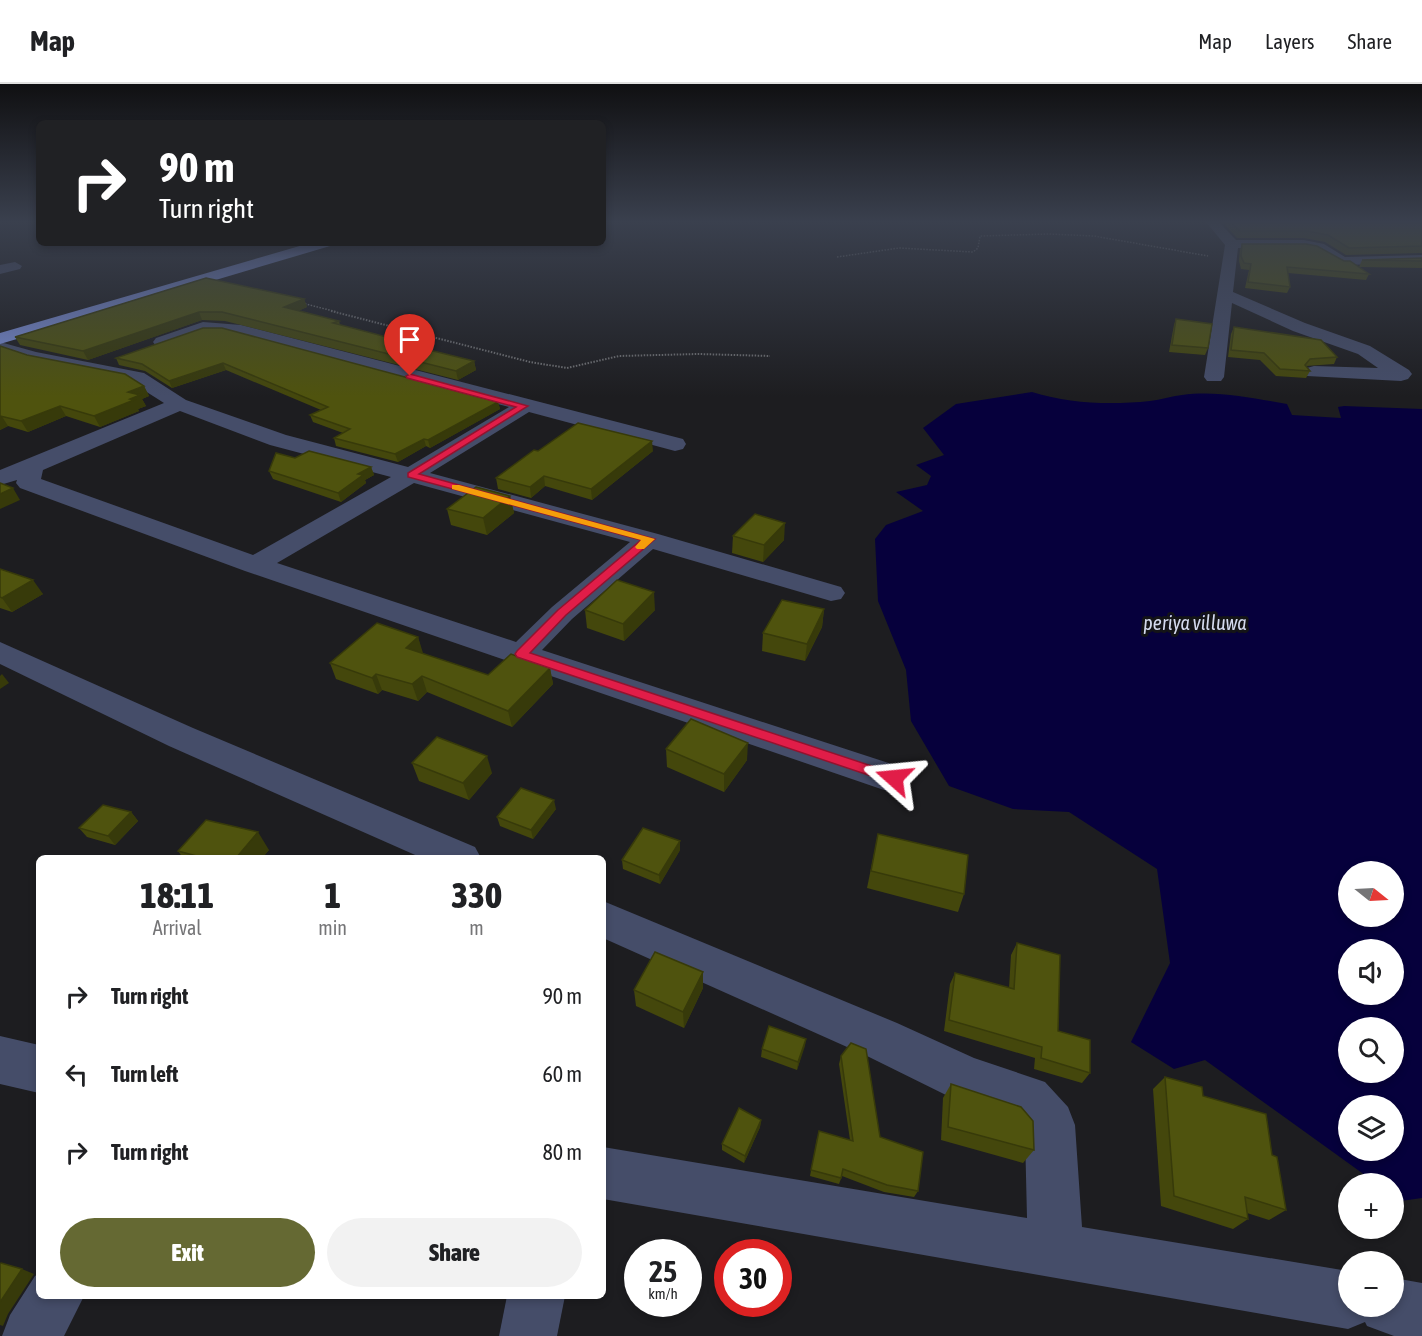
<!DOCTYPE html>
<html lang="en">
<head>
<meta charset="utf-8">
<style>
	:root { --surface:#fff; --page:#f2f2f2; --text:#202124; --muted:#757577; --line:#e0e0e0; --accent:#656933 }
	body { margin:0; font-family:"Asap Condensed",sans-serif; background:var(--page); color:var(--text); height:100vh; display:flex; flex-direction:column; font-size:22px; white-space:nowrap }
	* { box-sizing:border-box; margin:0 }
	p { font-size:20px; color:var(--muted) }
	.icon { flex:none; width:33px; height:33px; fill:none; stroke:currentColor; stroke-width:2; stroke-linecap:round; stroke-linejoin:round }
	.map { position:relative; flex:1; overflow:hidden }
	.side { position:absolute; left:36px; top:771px; width:570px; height:444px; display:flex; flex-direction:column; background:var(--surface); border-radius:9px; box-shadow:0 3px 9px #0003 }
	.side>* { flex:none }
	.banner { position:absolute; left:36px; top:36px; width:570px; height:126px; border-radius:9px; box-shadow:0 3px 9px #0003; background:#202124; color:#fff; overflow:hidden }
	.needle { width:39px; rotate:108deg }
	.fabs { position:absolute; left:1338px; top:777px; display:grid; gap:12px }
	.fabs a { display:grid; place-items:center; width:66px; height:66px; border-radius:50%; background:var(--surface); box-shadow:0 3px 9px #0003; font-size:30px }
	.speed { position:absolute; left:624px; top:1155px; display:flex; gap:12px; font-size:30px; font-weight:700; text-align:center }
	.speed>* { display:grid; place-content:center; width:78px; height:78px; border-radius:50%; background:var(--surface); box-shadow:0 3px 9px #0003; line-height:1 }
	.speed small { font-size:15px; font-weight:400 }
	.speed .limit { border:9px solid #d22; background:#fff; color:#111 }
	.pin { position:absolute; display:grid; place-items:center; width:51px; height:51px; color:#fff; margin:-62px -26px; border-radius:50% 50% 50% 0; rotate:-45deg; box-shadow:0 0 6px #0007 }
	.pin .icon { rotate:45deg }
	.me { position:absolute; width:66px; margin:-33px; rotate:288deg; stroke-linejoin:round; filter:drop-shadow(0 0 4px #0008) }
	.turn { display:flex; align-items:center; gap:21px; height:126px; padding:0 24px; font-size:27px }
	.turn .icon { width:78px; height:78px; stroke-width:2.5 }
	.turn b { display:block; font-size:42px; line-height:51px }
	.eta { display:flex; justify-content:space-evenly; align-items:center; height:102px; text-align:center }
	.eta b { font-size:36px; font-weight:800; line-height:42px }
	.button { display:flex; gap:12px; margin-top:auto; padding:12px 24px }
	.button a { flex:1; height:69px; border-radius:36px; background:var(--accent); color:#fff; font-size:24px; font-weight:800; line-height:69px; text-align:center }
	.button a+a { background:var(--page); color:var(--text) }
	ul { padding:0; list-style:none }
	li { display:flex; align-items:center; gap:18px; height:78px; padding:0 24px }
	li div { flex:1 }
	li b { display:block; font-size:22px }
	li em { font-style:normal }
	header { display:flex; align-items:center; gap:36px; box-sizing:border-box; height:84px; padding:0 30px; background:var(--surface); border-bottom:2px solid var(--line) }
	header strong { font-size:28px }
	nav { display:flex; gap:33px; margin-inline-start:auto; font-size:21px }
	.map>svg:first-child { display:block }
	.water { fill:#06003c; fill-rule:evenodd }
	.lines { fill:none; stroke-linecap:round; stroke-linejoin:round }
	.path-far1 { stroke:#707173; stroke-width:1.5; stroke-dasharray:1.5 1.5; stroke-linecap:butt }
	.path { stroke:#707173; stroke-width:2; stroke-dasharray:1.5 1.5; stroke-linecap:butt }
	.minor { fill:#454d69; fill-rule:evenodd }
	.highway { fill:#7a8dd5; fill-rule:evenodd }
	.wall { fill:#44470c }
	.shaded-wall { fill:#373a0a }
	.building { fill:#4f530e; stroke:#373a0a; stroke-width:1.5 }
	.route { fill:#e11d48; stroke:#92132f; stroke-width:1.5 }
	.slow { fill:#f59e0b }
	.labels { text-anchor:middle; stroke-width:6; stroke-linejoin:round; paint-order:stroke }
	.water-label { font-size:20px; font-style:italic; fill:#d4daee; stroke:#141417 }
</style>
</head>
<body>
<header>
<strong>Map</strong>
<nav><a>Map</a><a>Layers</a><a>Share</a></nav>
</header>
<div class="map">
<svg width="1422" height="1252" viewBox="0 0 1422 1252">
	<rect width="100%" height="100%" fill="#1d1d20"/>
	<!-- water -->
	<path class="water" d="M1032,308C1070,320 1111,321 1150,317C1161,316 1171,312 1182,311C1216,306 1253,314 1287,320L1292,331L1341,334L1338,323L1344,322L1422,325V1114L1401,1117L1394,1112V1100L1376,1099L1205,976L1174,985L1131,958L1170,879L1157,785L1069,728L1013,725L949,702L911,637L906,586L878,517L875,455L886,441L923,427L896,408L927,401L931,392L916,381L944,371L923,344L956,320ZM1348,788H1394V832H1348ZM1348,866H1394V910H1348ZM1348,944H1394V988H1348ZM1348,1022H1394V1066H1348Z"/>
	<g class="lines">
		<!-- path-far1 -->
		<g class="path-far1">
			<path d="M837,173L899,164L973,168L978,164L980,152L1049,150L1094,152L1208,172"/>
			<path d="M302,219L337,228"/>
		</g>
		<!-- path -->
		<path class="path" d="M331,227L530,278L567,284L619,272L698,270L770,272"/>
		<!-- minor -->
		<g class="minor">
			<path d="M1206,138H1219L1236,156H1304L1324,160L1345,173L1422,171V179L1342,181L1315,166L1304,164H1238L1233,208L1305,239L1370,262L1409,286L1412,290L1408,295L1401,297L1307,292L1304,288L1307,284L1314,282L1378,284L1358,270L1293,247L1232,219L1224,293L1221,297H1207L1204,293L1225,161Z"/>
			<path d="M15,178L22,182L20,185L0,190V181Z"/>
			<path d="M203,238L241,241L683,355L686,360L683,365L675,367L529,328L430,389L658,450L841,503L845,509L841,515L831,517L653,465L572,535L542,566L907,685L912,695L907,705L894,709L881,705L245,487L20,404L16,399L17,396L0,401V386L164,319L131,298L33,279L0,269V258L36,268L144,289L186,316L286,351L408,383L509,323L240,251L205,248L162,263L156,262L153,258L156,254ZM180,327L270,361L391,393L253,471L41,395L43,386ZM414,399L630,458L552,523L516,558L277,479Z"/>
			<path d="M0,558L193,644L475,763L481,774H422L169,662L0,580Z"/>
			<path d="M603,817L897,939L974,974L1045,998L1068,1023L1075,1041L1082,1143L1348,1187V1222H1394V1194L1422,1199V1252H1394L1367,1242L1365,1238L1348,1245L603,1115V1063L1027,1134L1025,1050L1013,1035L952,1014L865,971L603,854Z"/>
			<path d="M0,952L39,961V1009L0,1000Z"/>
			<path d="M39,1190V1212H84L64,1252H2L10,1231L35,1192Z"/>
			<path d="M507,1212H565L557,1252H499Z"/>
		</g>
		<!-- highway -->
		<path class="highway" d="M310,159H332L330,162L0,260V249Z"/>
	</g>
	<!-- wall -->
	<g class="wall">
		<path d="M1222,138H1422V169L1346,171L1325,158L1304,154H1237Z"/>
		<path d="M1242,160L1369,190L1366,196L1288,189L1290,203L1287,209L1245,204L1249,186L1241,185L1239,177L1240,166Z"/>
		<path d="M1422,174V184L1359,183L1362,176Z"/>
		<path d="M206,194L304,215L307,223L298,227L339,237L340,241L422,264L474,277L476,286L458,296L225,237L202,236L88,276L20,261L15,253Z"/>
		<path d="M1176,235L1208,264L1205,271L1169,268L1174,241Z"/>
		<path d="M1234,243L1337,273L1334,280L1306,282L1310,287L1306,294L1276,292L1260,276L1228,273L1231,250Z"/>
		<path d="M203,244L498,318L500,325L430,364L426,362L398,378L336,362L334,354L343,349L313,338L310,331L321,326L226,286L172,304L145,287L119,281L116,274Z"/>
		<path d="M0,262L27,271L144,302L149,312L142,315L146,322L138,325L139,327L100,343L66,332L28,348L8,342L0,346Z"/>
		<path d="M538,367H653L592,416L545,402L531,414L498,405L496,394Z"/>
		<path d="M295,374L371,383L374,391L365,396L366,399L341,418L273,395L269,387Z"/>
		<path d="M510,412L514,429L487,451L451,441L447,425Z"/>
		<path d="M733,452L784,456L763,478L732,469Z"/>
		<path d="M0,485L43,510L12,528L0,524Z"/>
		<path d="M824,525L822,543L805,577L762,567L763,549Z"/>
		<path d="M585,526H655L624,557L587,544Z"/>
		<path d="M418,553L422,569L488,591L550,584L553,600L512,643L427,608L418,617L382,606L378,610L336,595L330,579Z"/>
		<path d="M666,665L747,676L724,708L667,683Z"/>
		<path d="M412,679L492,689L469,716L419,697Z"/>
		<path d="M556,725L533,755L500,742L497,733Z"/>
		<path d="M131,728L138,737L115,761L87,753L79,744Z"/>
		<path d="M878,750L964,810L958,828L867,804Z"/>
		<path d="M269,766L262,774H183L178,767Z"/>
		<path d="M680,766L660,800L623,785L622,776Z"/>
		<path d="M1017,859L1058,947L1090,989L1082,999L1034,985L1035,974L944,947L950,900L955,889L1009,904L1011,871Z"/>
		<path d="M703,888V904L684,944L636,922L634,906Z"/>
		<path d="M806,955L797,986L761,973L762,965Z"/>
		<path d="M841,972L880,1053L918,1107L914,1113L884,1108L842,1092L839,1100L810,1092L817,1054L850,1056L839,980Z"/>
		<path d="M1165,993L1203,1012L1272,1071L1286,1126L1269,1136L1247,1129L1248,1135L1233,1145L1161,1122L1153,1005Z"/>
		<path d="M951,1000L1034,1066L1023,1079L941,1056L943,1014Z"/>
		<path d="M761,1036L760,1043L744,1079L722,1066V1060Z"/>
	</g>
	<!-- shaded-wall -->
	<g class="shaded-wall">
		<path d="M304,215L307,223L287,232L284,223Z"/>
		<path d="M199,228L202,236L88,276L83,267Z"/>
		<path d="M474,277L476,286L458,296L456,287Z"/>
		<path d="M223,279L226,286L172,304L169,297Z"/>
		<path d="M144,302L149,312L142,315L146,322L138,325L139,327L100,343L94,332L128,308Z"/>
		<path d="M498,318L500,325L430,364L428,356Z"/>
		<path d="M60,322L66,332L28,348L21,337Z"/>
		<path d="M1,331L8,342L0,346V332Z"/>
		<path d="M424,355L426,362L398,378L395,370Z"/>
		<path d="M652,357L653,367L592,416L591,405Z"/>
		<path d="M371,383L374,391L365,396L366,399L341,418L338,409L358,390Z"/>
		<path d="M544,392L545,402L531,414L530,403Z"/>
		<path d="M13,404L20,416L0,425V410Z"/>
		<path d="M510,412L514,429L487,451L483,434Z"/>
		<path d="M785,439L784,456L763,478L764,461Z"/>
		<path d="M33,496L43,510L12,528L2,514Z"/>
		<path d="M654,508L655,526L624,557L623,540Z"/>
		<path d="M824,525L822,543L805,577L807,560Z"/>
		<path d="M418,553L423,569L411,580L406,564Z"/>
		<path d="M550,584L553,600L512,643L508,627Z"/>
		<path d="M2,590L9,599L0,605V592Z"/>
		<path d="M376,590L382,606L378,610L372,594Z"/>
		<path d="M422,592L427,608L418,617L412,600Z"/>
		<path d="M748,659L747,676L724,708V690Z"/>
		<path d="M487,672L492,689L469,716L463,699Z"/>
		<path d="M554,716L556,725L533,755L531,746Z"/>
		<path d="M131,728L138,737L115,761L108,752Z"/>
		<path d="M258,748L269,766L262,774H236Z"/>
		<path d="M680,757V766L660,800L659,791Z"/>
		<path d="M703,888V904L684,944L683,928Z"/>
		<path d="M806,955L805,962L797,986L798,978Z"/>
		<path d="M761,1036L760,1043L744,1079L745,1072Z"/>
		<path d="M22,1185L34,1190L8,1230L3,1242L0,1241V1218Z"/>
	</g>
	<!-- building -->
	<g class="building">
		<path d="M1230,138H1422V162L1349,164L1328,151L1307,147H1240Z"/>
		<path d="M1242,160H1306L1317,162L1344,177H1350L1369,190L1287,183L1290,203L1248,198L1251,180L1244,179L1241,172Z"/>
		<path d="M1422,174V177L1362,176Z"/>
		<path d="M206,194L304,215L284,223L339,237L333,239L421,262L417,263L474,277L456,287L222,228H199L83,267L15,253Z"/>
		<path d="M1176,235L1212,240L1208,264L1172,261Z"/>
		<path d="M1234,243L1321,256L1337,273L1310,275L1305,281L1310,287L1280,285L1264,269L1231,266Z"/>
		<path d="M203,244H222L498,318L428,356L424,355L395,370L334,354L350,345L310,331L328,323L223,279L169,297L142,280L116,274Z"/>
		<path d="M0,262L27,271L125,290L144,302L128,308L140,311L130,315L134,316L94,332L60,322L21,337L0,332Z"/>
		<path d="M578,339L652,357L591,405L544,392L530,403L496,394L534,366L538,367Z"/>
		<path d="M309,367L371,383L358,390L363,391L338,409L269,387L276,369L295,374Z"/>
		<path d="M0,399L13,404L0,410Z"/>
		<path d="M476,403L510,412L483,434L447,425Z"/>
		<path d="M755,430L785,439L764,461L733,452Z"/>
		<path d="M0,485L33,496L2,514L0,513Z"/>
		<path d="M617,496L654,508L623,540L585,526Z"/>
		<path d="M782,516L824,525L807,560L763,549Z"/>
		<path d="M377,539L418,553L406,564L488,591L511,570L550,584L508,627L422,592L412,600L376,590L372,594L330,579Z"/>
		<path d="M691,635L748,659L724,690L666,665Z"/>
		<path d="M437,653L487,672L463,699L412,679Z"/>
		<path d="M521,704L554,716L531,746L497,733Z"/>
		<path d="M103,721L131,728L108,752L79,744Z"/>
		<path d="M206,736L258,748L236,774H204L178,767Z"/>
		<path d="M643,744L680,757L659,791L622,776Z"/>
		<path d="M878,750L968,771L964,810L871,787Z"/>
		<path d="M1017,859L1060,871L1058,947L1090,956V989L1041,974L1042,963L949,936L955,889L1014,905Z"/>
		<path d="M655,868L703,888L683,928L634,906Z"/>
		<path d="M769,942L806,955L798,978L762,965Z"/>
		<path d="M851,959L866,965L880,1053L923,1068L918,1107L887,1101L843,1085L841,1094L811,1086L819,1047L853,1057L841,972Z"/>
		<path d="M1165,993L1202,1003L1203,1012L1266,1030L1272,1071L1277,1073L1286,1126L1245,1113L1248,1135L1174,1112Z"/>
		<path d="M951,1000L1021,1023L1033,1037L1034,1066L948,1043Z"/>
		<path d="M739,1024L761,1036L745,1072L722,1060Z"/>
		<path d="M1,1179L22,1185L0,1218V1180Z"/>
	</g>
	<!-- sky -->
	<linearGradient id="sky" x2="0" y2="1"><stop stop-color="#101012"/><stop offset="0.44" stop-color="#3a404e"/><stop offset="1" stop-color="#3a404e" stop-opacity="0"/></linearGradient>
	<rect width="1422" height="313" fill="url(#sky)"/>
	<!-- route -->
	<path class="route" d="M410,290L528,322L419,390L655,455L566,531L530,569L899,691L902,694L899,698H889L517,573L515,570L517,567L558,526L641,456L408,393V389L516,323L407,294L406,292Z"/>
	<!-- slow -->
	<path class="slow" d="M452,401H459L655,455L644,465H637L635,463L641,456L452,405Z"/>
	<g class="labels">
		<!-- water labels -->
		<g class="water-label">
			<text x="1195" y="546">periya villuwa</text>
		</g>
	</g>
</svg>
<div class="fabs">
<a><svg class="needle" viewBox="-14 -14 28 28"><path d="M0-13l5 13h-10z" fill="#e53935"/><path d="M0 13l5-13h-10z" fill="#757577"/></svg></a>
<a><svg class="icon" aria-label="sound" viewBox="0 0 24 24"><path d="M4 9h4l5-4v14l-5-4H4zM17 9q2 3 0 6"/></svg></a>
<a><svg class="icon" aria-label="search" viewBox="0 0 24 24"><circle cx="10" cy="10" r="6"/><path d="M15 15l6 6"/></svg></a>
<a><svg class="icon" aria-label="layers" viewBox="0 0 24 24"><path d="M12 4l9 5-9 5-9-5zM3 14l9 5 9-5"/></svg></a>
<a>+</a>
<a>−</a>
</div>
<div class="speed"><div>25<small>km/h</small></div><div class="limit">30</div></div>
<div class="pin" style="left:410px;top:292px;background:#d93025"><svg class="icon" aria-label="arrive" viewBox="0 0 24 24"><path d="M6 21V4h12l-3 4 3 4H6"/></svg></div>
<svg class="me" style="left:894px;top:694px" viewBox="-20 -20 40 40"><path d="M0-17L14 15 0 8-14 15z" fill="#e11d48" stroke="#fff" stroke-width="4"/></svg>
<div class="banner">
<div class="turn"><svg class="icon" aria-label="right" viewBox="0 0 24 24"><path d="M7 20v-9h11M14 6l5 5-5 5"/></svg><div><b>90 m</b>Turn right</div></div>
</div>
<section class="side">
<div class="eta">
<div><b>18:11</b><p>Arrival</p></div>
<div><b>1</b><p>min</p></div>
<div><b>330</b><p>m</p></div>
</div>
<ul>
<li><svg class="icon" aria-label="right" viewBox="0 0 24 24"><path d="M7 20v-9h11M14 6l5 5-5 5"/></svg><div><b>Turn right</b></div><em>90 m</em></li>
<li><svg class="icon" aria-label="left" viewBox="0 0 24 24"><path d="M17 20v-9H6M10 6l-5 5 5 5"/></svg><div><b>Turn left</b></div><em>60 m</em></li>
<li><svg class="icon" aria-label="right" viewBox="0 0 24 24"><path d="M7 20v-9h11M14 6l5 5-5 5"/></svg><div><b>Turn right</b></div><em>80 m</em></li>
</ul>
<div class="button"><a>Exit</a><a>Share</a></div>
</section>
</div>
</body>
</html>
